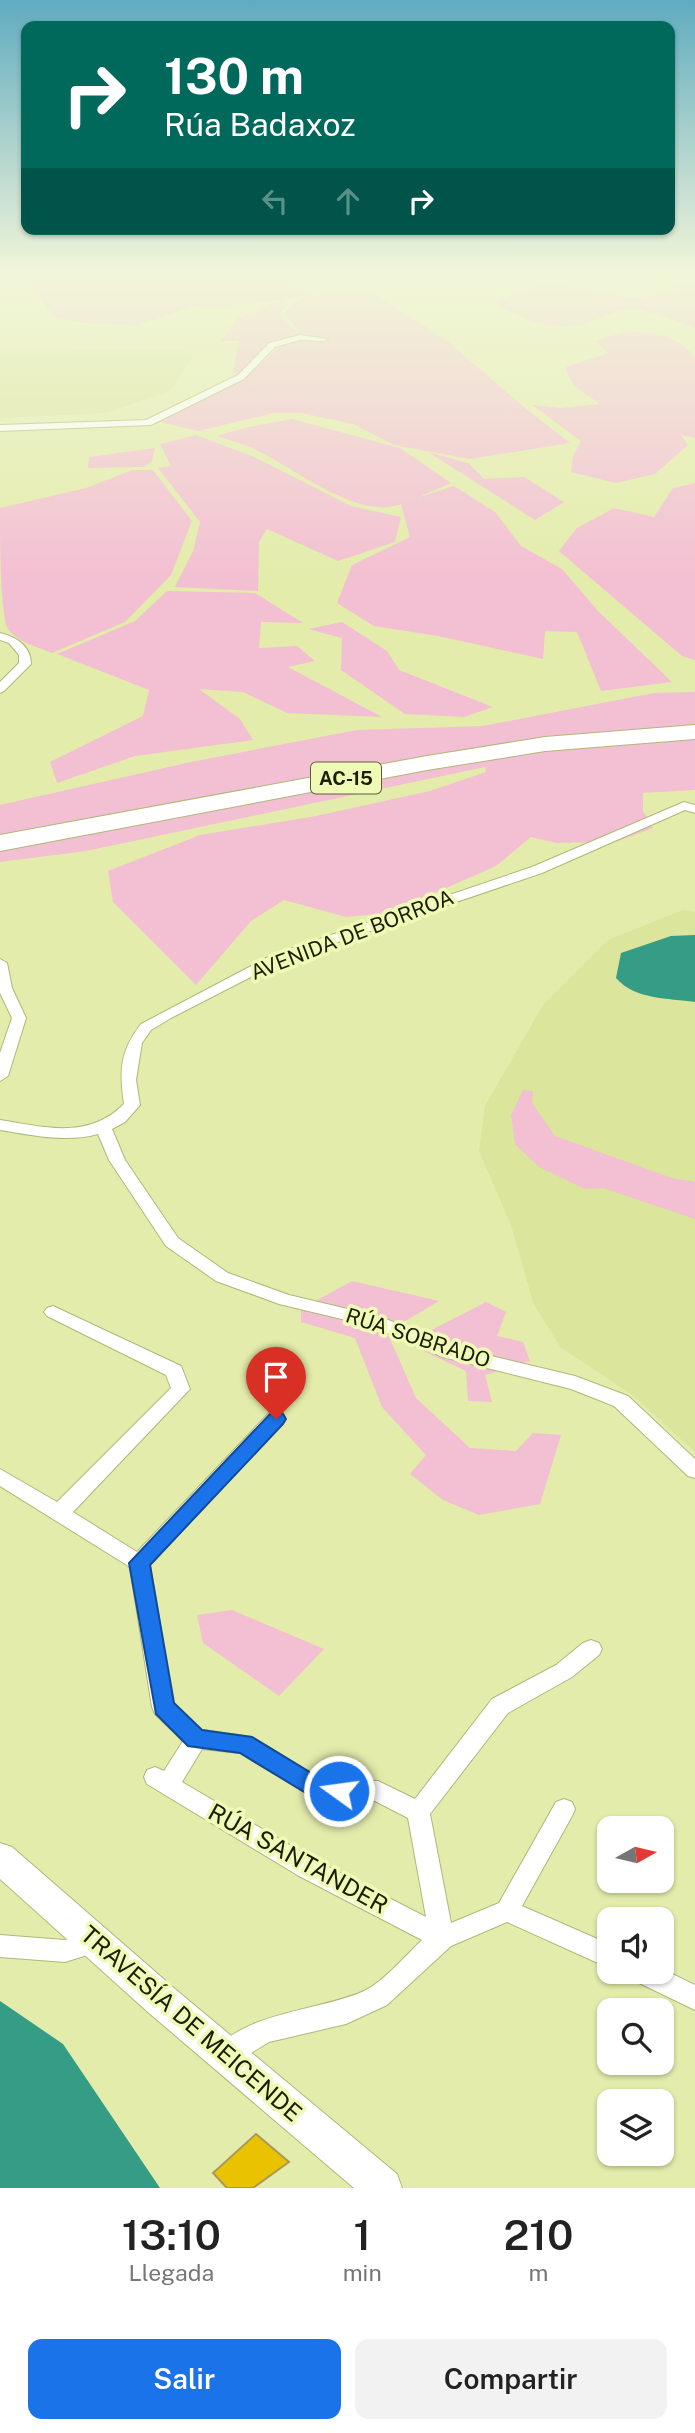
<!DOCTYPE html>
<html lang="es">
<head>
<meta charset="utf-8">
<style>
	:root { --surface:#fff; --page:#f2f2f2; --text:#222; --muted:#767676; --accent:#1a73e8 }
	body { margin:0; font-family:"Public Sans",sans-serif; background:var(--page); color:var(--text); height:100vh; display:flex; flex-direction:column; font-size:26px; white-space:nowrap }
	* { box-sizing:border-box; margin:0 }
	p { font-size:23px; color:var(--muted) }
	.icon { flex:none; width:38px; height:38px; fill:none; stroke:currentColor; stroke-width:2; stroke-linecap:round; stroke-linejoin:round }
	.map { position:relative; height:2188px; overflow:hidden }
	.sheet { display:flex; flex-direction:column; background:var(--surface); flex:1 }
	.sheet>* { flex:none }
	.banner { position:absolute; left:21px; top:21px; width:654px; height:214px; border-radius:14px; box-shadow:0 2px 5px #0004; background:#00695c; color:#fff; overflow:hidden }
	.needle { width:46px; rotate:82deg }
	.fabs { position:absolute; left:597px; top:1816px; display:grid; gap:14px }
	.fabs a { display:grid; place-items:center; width:77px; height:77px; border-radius:14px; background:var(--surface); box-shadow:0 2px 5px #0004; font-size:35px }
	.pin { position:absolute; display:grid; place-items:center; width:60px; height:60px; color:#fff; margin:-72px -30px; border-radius:50% 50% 50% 0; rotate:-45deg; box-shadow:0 0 7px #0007 }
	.pin .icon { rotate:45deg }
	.me { position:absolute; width:77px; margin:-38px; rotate:284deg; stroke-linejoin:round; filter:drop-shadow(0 0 5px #0008) }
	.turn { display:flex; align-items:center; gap:24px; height:147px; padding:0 28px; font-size:32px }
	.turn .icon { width:91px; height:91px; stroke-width:2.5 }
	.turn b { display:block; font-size:49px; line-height:60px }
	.lanes { display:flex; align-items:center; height:66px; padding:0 28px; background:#0003; justify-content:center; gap:35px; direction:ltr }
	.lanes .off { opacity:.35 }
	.eta { display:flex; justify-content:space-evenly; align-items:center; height:119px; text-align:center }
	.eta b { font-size:42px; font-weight:600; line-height:49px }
	.action { display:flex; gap:14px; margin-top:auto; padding:14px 28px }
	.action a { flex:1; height:80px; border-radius:14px; background:var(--accent); color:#fff; font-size:28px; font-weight:600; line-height:80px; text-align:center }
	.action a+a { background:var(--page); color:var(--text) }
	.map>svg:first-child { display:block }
	.built { fill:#dbe59b }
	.green { fill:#f3bfd2 }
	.water { fill:#359d85 }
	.building { fill:#e9c300; stroke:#a99859; stroke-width:2 }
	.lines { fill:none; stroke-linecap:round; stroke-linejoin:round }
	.street-casing { stroke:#b0b878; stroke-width:2 }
	.secondary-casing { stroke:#b0b878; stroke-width:2 }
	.highway-casing { stroke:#b0b878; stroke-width:2 }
	.street { fill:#fff; fill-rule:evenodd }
	.secondary { fill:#fff; fill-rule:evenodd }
	.highway { fill:#fff; fill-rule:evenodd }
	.route { fill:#1a73e8; stroke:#114b97; stroke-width:2 }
	.labels { text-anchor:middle; stroke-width:7; stroke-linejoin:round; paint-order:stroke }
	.shield { fill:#f0fab7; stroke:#5c603a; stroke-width:2 }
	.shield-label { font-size:19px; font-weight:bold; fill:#1c1e05 }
	.street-label { font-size:21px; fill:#1c1e05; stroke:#f0fab7 }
	.near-street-label { font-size:24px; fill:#1c1e05; stroke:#f0fab7 }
</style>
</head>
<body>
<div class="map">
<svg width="695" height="2188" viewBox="0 0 695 2188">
	<rect width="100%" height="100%" fill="#e3ecab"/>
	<!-- built -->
	<g class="built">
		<path d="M0,348L174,350L196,353L170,391L106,413L0,418Z"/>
		<path d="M683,910L695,912V1452L631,1394L561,1348L534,1305L511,1225L479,1151L485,1106L543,1005L608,940Z"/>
	</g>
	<!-- green -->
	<g class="green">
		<path d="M21,274H283L311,294L283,300L289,304L279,314L297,332L289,338L299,331L283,314L298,299L307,296L351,292L377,295L446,340L525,408L570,443L470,459L394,445L353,424L301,413H274L198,431L161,422L244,379L289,338L266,344L242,374L233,373L239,341H221L238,318L282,300L217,307L194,306L139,325L92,324L55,318Z"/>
		<path d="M660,280L695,284V328C678,322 648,309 632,309C617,310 603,317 590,322C558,333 522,321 496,303L522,289L542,284L584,286L629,298L675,293Z"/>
		<path d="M626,331C653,334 679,334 695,358V438L681,435L688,445L655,474L616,483L571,472L573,456L581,441L532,405L561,408L600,404C586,393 569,388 566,367L608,353L596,341Z"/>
		<path d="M292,419L400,448L451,483L417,498L454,486L495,512L521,546L562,569L598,611L672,682L601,691L577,632L545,631L543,659L438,636L374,626L337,603L352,565L410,537L401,504C357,521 293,466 252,448C241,443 228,440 216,436L249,427Z"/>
		<path d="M196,435L252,456L351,506L401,517L395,542L338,561L267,529L259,542L258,591L175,587L193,551L200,522L158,468L171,466L160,444Z"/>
		<path d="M155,448L152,461L144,467L88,468L89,457Z"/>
		<path d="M428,452L468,463L484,479L524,477L564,502L535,520Z"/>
		<path d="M132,470H153L192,521L171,575L125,622L52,653C37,647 18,642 8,629C0,613 0,532 0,508L86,488Z"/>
		<path d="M695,483V660L682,656L559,551L577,528L614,508L654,517L673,488Z"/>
		<path d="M167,591L255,593L303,623L261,622L259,648L297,646L315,661L288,667L382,717L287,713L243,692L199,689L240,719L253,740L135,756L57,783L50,762L143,716L149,690L57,654L135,621Z"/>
		<path d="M342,622L387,651L399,670L493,707L464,717L405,714L341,670L342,638L308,629Z"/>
		<path d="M695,692V790L643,793V811L653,828L615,842L556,843L531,837L496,866L389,913L346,917L284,900L251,921L196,985L113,902L108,871L200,835L316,816L430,791L486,772L485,767L86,851L0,862V805L191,762L357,730L483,726L654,693Z"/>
		<path d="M523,1090L533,1091L532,1103L555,1136L672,1178L695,1182V1219L603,1188L585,1189L539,1167L515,1144L511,1115Z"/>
		<path d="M352,1281L439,1301L387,1332L416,1398L470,1448L516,1451L533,1433L561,1435L540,1504L479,1515L443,1500L410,1474L426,1455L382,1407L355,1338L301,1322V1309Z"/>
		<path d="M486,1302L506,1312L497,1336L523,1342L530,1361L485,1375L492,1402L468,1401L466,1371L406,1343Z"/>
		<path d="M232,1610L324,1649L279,1696L203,1643L197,1615Z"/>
	</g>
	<!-- water -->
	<g class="water">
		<path d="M695,935V1002C668,998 635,1000 616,978L621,953L671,936Z"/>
		<path d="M0,2001L63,2044L160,2188H0Z"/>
	</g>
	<!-- building -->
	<path class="building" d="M256,2134L289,2162L253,2188H227L213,2173Z"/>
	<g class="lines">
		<defs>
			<g id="street">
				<path d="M300,335L328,339L324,341L300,340L275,347L244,379L151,425L0,431V425L146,420L238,375L269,343Z"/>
				<path d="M0,633C16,637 31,646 31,664L4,691L0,693V682L19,663V655L9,643L0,640Z"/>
				<path d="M684,802L695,805V813L685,810L542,873L282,961L171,1018L151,1030L142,1043L136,1080L140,1105L125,1122L112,1129L125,1160L178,1238L228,1273L289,1295L381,1317L454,1347L575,1376L628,1396L695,1459V1478L688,1476L614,1406L571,1389L443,1357L371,1326L279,1304L216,1281L166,1246L109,1160L98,1134C66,1143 32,1135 0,1130V1120C45,1127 88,1140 124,1104C119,1070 120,1051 141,1024L272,955L532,867Z"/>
				<path d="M0,959L7,963L12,988L26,1018L8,1076L0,1081V1053L12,1018L0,993Z"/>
				<path d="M53,1306L181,1366L190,1389L73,1512L137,1552L269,1413L276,1411L283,1413L285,1418L150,1565L173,1703L201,1730L252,1737L322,1780L378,1781L415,1799L492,1699L556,1665L583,1643L591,1640L599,1643L602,1649L599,1655L572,1677L508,1713L430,1814L451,1923L499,1903L556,1802L564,1799L572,1802L575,1809L572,1816L522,1906L609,1944V1968L507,1922L451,1946L387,2005L346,2024L269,2042L228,2067L219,2064L215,2055C233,2013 327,2010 366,1990C384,1981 406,1955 422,1940L299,1876L147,1784L144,1777L147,1770L155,1767L164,1771L183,1741L155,1714L152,1707L130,1567L0,1486V1469L57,1502L171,1388L166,1375L47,1316L44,1312L47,1308ZM202,1749L240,1753L319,1800L375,1801L408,1818L426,1917L315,1860L182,1782Z"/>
				<path d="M94,1931L103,1934L106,1942L103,1950L65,1962L0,1957V1935L65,1940Z"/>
				<path d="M662,1969L695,1985V2010L633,1980L630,1972H662Z"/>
			</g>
			<path id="secondary" d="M0,1843L12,1847L175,1989L397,2174L402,2188H354L149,2013L0,1879Z"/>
			<path id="highway" d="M695,725V739L545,751L427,770L0,851V835L427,756L545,737Z"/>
		</defs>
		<!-- street casing -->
		<use href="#street" class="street-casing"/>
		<!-- secondary casing -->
		<use href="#secondary" class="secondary-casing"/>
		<!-- highway casing -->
		<use href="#highway" class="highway-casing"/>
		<!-- street -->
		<use href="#street" class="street"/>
		<!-- secondary -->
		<use href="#secondary" class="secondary"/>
		<!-- highway -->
		<use href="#highway" class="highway"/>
	</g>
	<!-- sky -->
	<linearGradient id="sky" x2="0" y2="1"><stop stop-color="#60abc0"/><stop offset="0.47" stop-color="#f2f6d9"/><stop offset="1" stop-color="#f2f6d9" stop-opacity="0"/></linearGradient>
	<rect width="695" height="580" fill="url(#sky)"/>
	<!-- route -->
	<path class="route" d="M276,1411L283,1414L286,1419L283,1424L150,1565L174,1703L202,1730L252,1737L323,1780L347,1783L350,1791L347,1798L339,1801H319L240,1753L188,1746L156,1714L129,1563L270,1414Z"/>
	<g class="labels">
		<!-- shield labels -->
		<rect class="shield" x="311" y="762.5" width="70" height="31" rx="5"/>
		<g class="shield-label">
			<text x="346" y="785">AC-15</text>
		</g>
		<!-- street labels -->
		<g class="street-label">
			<text transform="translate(352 935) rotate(-21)" y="7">AVENIDA DE BORROA</text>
			<text transform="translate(418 1338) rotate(18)" y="7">RÚA SOBRADO</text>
		</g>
		<!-- near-street labels -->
		<g class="near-street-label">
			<text transform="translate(298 1859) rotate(29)" y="8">RÚA SANTANDER</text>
			<text transform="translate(191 2024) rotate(41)" y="8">TRAVESÍA DE MEICENDE</text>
		</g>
	</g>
</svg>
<div class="fabs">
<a><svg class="needle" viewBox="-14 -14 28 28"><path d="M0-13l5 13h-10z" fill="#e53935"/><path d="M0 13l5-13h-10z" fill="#767676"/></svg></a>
<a><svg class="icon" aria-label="sound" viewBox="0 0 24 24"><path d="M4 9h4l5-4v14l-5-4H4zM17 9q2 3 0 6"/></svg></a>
<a><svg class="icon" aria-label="search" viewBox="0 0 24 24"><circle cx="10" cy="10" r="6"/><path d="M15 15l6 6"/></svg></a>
<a><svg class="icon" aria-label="layers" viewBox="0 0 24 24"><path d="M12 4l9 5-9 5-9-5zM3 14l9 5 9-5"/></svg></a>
</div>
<div class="pin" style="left:276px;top:1419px;background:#d93025"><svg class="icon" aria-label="arrive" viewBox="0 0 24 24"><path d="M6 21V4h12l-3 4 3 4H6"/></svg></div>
<svg class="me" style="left:339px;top:1791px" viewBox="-20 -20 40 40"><circle r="17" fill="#1a73e8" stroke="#fff" stroke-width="3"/><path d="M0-11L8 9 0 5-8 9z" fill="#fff"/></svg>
<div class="banner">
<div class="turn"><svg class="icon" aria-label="right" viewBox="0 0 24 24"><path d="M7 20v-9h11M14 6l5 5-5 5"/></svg><div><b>130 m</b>Rúa Badaxoz</div></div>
<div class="lanes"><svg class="icon off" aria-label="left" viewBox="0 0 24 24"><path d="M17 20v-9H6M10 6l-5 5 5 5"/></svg><svg class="icon off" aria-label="ahead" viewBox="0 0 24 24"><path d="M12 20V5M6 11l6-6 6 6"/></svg><svg class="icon" aria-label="right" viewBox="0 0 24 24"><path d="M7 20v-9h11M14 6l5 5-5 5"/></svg></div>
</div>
</div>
<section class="sheet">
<div class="eta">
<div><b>13:10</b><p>Llegada</p></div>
<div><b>1</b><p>min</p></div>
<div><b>210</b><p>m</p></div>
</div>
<div class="action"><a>Salir</a><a>Compartir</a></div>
</section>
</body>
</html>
